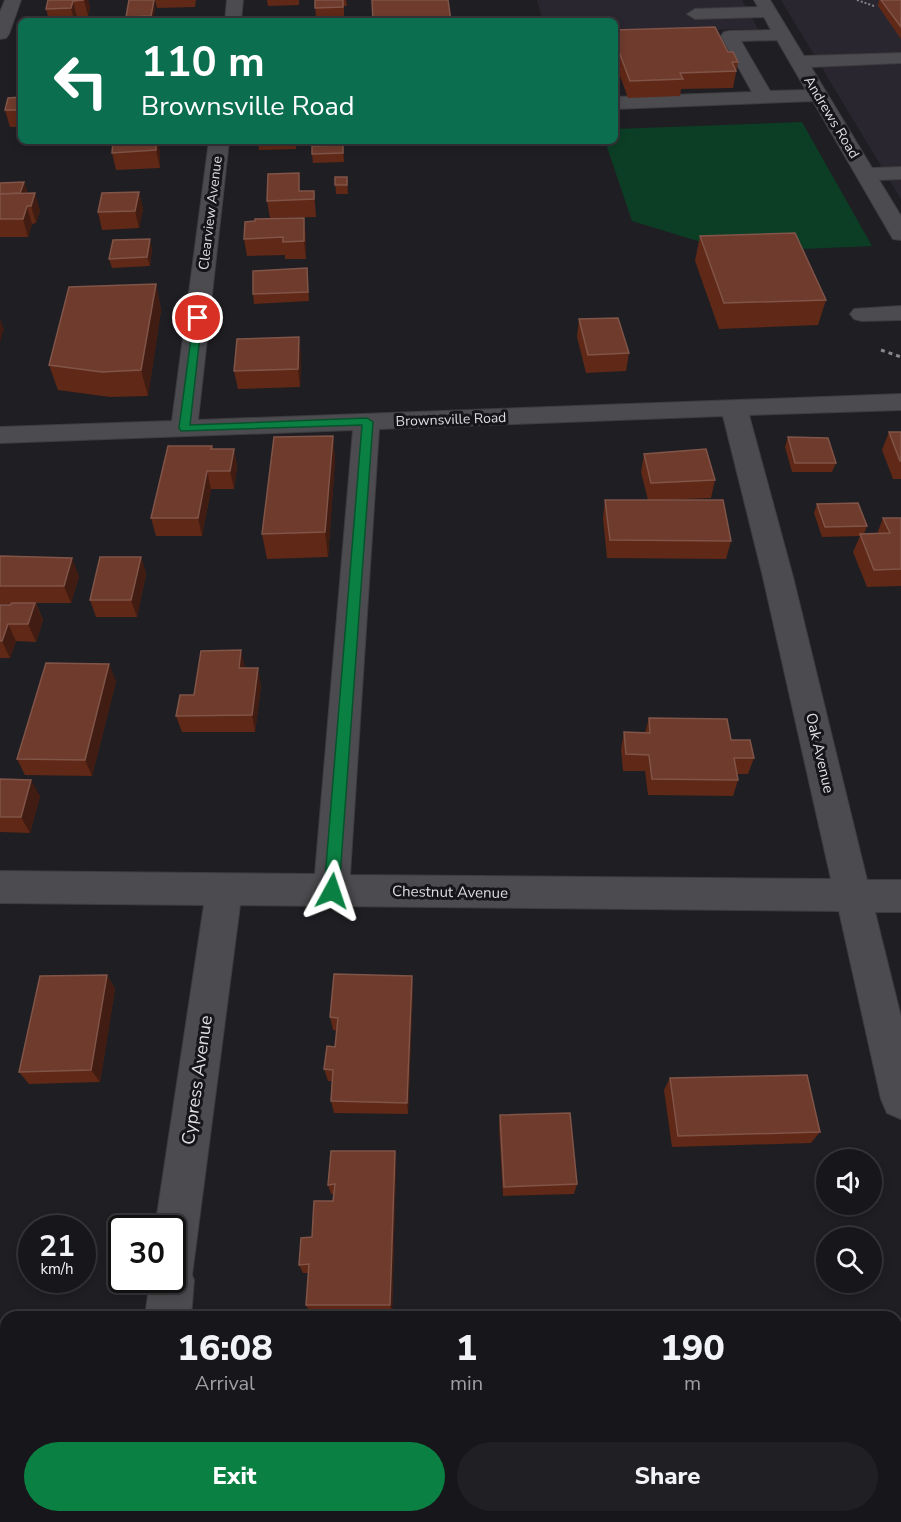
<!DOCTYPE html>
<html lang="en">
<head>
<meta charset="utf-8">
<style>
	:root { --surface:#17161a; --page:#201f23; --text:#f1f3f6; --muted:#9e9fa2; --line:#363539; --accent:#0b8043 }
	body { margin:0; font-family:"Nunito Sans",sans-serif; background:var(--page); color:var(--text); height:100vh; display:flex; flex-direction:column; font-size:22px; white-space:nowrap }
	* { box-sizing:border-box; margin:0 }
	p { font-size:20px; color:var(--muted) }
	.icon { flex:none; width:33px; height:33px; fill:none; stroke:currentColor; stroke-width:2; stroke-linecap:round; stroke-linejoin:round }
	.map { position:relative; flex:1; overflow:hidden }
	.drawer { position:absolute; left:0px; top:1311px; width:902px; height:212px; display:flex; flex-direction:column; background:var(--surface); border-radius:18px 18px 0 0; box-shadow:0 3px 9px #0003,0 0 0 2px var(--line) }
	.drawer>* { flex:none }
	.guide { position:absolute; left:18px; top:18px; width:600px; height:126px; border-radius:9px; box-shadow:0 3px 9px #0003,0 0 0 2px var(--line); background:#0b6e4f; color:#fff; overflow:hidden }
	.tools { position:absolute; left:816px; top:1149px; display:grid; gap:12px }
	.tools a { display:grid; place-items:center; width:66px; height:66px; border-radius:50%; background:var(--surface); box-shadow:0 3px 9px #0003,0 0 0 2px var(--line); font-size:30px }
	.speed { position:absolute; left:18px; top:1215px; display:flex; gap:12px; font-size:30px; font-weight:700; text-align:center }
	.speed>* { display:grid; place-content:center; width:78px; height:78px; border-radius:50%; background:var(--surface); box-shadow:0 3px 9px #0003,0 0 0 2px var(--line); line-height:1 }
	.speed small { font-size:15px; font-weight:400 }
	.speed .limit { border:3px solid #111; border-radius:9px; background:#fff; color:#111 }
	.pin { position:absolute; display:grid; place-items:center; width:51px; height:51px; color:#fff; margin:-26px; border:3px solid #fff; border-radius:50%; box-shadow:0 2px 6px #0007 }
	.me { position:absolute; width:66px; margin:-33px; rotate:5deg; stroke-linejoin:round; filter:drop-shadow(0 0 4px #0008) }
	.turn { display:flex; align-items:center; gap:21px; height:126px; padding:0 24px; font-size:27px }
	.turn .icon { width:78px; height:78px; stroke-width:2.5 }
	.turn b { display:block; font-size:42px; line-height:51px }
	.eta { display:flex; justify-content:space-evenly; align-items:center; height:102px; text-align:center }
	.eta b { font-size:36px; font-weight:800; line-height:42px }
	.action { display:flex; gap:12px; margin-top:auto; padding:12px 24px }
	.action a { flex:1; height:69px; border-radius:36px; background:var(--accent); color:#fff; font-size:24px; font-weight:800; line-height:69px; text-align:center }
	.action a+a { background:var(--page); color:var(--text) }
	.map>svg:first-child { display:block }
	.built { fill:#292630 }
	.green { fill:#0c3e25 }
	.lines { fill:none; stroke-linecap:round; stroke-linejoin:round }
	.minor-casing { stroke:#3c3b3f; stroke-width:2 }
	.path-far1 { stroke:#88878a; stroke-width:2; stroke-dasharray:2 2; stroke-linecap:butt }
	.path { stroke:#88878a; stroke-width:3; stroke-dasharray:4 4; stroke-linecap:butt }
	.minor { fill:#4c4b4f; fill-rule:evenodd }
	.wall { fill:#602816 }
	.shaded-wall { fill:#411c12 }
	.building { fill:#6e3b2c; stroke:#805448; stroke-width:1.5 }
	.route { fill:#0b8043; stroke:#07532c; stroke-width:1.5 }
	.labels { text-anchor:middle; stroke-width:6; stroke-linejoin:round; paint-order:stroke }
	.far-street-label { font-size:14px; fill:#dedde0; stroke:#161519 }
	.street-label { font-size:15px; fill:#dedde0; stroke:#161519 }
	.near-street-label { font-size:18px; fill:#dedde0; stroke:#161519 }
</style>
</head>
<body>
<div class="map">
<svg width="901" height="1522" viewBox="0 0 901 1522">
	<rect width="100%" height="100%" fill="#1f1e22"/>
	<!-- built -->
	<g class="built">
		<path d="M537,0H742L758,29L615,32V21H543Z"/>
		<path d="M781,0H901V199Z"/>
	</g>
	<!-- green -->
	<path class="green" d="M802,122L872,246L734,252L632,221L605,141H615V129Z"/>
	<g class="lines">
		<defs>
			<g id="minor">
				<path d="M5,0H21L9,34L6,38L0,39V12Z"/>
				<path d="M227,0H243L241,21H225Z"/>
				<path d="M754,0H770L804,56L901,53V63L811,67L872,168L901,167V179L879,180L901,216V240L893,239L890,234L813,101L615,109V97L752,92L721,36L724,32L730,31L771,30L764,17L695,19L687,14L695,9L758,7ZM777,40L806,90L770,91L741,41Z"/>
				<path d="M209,141H229L198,420L901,394V410L749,415L793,577L867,880H901V912H875L901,1017V1119L887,1113L881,1099L839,911L240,905L192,1275L194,1280L191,1317H145L150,1280H172V1228H155L204,905L0,903V871L315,874L353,430L0,443V427L172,421ZM723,416L763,577L831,879L350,875L379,429Z"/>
				<path d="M901,306V320L862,321L854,319L850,314L854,309Z"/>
				<rect x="142" y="1516" width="50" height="6"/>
			</g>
		</defs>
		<!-- minor casing -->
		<use href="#minor" class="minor-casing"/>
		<!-- path-far1 -->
		<path class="path-far1" d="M857,0L874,6"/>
		<!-- path -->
		<path class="path" d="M881,350L901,357"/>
		<!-- minor -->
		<use href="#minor" class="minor"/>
	</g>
	<!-- wall -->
	<g class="wall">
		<path d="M48,0H88L90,7L88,16L77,17L76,21H42L49,20L46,9Z"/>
		<path d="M154,0L155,7L153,20L184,21H127L126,17Z"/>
		<path d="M155,0H196L195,7L157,8Z"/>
		<path d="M267,0H299V5L268,6Z"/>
		<path d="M315,0H346L347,6H344V21H316Z"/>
		<path d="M879,0H901V39L878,6Z"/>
		<path d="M615,30L738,62L733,88L681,89L680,96L628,98L615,62Z"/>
		<path d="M21,97V127H10L5,110Z"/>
		<path d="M113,141L160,151V168L116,170L112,153Z"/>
		<path d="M258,141H297L296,149L259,150Z"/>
		<path d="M343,145L344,162L313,163L312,154Z"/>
		<path d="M335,177H347L348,194H336Z"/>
		<path d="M24,182L27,191L26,193L40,210L36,223L32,224L28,237H0V183Z"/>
		<path d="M301,191H314L316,217L270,218L267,201Z"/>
		<path d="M139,192L143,209L139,228L102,230L98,212Z"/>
		<path d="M306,235V259H285V255L247,256L244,239Z"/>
		<path d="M700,236L826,300L818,325L719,329L695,261Z"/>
		<path d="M152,248L150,266L112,268L109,259Z"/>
		<path d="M307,268L309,301L254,304L253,294Z"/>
		<path d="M156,284L161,310L148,396L110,397L58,390L49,365Z"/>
		<path d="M579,319L629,353L626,371L586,373L577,337Z"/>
		<path d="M301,355L300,387L238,389L234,371Z"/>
		<path d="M889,432H901V479H893L882,450Z"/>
		<path d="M333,436L335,461L328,557L267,559L262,534Z"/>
		<path d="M788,437L836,463L832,472H792L785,447Z"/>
		<path d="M212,446L213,449H234L237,467L234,489H211L202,536H156L151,518Z"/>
		<path d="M644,454L715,480L711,498L662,500L731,541L726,559L607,558L603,518L605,500H648L641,472Z"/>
		<path d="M817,504L867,526L864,534H877L883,518H901V586L867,587L853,552L860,536L822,537L814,513Z"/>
		<path d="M0,556L79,576L71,603H36L43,620L36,642L16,641L10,658H0V605H10L11,604H0Z"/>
		<path d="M141,557L146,574L137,617H96L90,600Z"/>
		<path d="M245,668L261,685L255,732H182L176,716L194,695Z"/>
		<path d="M116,681L92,776L25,775L17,759Z"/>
		<path d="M649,718L731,740L754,758L748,774H737L738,780L733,796L648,795L645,771H623L621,749L624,732L645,733Z"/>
		<path d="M0,779L40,796L30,833L0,832Z"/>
		<path d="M107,975L115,989L100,1082L29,1084L19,1072Z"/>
		<path d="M413,989L408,1114L334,1113L331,1101L332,1081H328L324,1069L335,1047L337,1031L333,1030L330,1017Z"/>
		<path d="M670,1078L820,1132L811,1143L672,1147L664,1090Z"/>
		<path d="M500,1115L577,1184L574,1194L503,1196L499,1126Z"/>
		<path d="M395,1151L396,1161L392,1313L310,1312L306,1305L309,1273H303L299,1265L312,1237L333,1201L334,1194H331L328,1185Z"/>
	</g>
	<!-- shaded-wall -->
	<g class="shaded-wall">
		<path d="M84,0H88L90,7L88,16Z"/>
		<path d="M154,0L155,7L153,21H152L151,16Z"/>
		<path d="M73,1L77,17L76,21H74L71,8Z"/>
		<path d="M19,106L21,114V120L18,110Z"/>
		<path d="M156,141H158L160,151V168L156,150Z"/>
		<path d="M24,182L27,191L22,206L19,197Z"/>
		<path d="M139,192L143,209L139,228L135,211Z"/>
		<path d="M35,193L40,210L36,223L31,206Z"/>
		<path d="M27,206L32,224L28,237L23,219Z"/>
		<path d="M304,218L306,235V259L304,241Z"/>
		<path d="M150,239L152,248L150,266L147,257Z"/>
		<path d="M156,284L161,310L148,396L141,370Z"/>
		<path d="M0,319L4,329L0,342Z"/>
		<path d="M299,337L301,355L300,387L298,369Z"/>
		<path d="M333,436L335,461L328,557L325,532Z"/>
		<path d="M234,449L237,467L234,489L230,471Z"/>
		<path d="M207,471L211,489L202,536L198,518Z"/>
		<path d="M141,557L146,574L137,617L131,600Z"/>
		<path d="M72,558L79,576L71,603L64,586Z"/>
		<path d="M35,603L43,620L36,642L28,624Z"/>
		<path d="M8,624L16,641L10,658L2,641Z"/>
		<path d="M241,650L245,667L243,685L239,668Z"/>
		<path d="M109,664L116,681L92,776L85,760Z"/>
		<path d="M258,668L261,685L255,732L252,715Z"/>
		<path d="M31,780L40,796L30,833L21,817Z"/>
		<path d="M107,975L115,989L100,1082L91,1070Z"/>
		<path d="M412,976L413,989L408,1114L407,1103Z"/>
		<path d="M395,1151L396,1161L392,1313L390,1305Z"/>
	</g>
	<!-- building -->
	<g class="building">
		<path d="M48,0H84L73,1L71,8L46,9Z"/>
		<path d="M129,0H154L151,16L126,17Z"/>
		<path d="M315,0H343V7L315,8Z"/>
		<path d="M372,0H448L451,21H373Z"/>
		<path d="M881,0H901V27Z"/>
		<path d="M183,18V21H138Z"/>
		<path d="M42,20H70V21Z"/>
		<path d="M715,27L728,52H733L738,62H732L736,71L680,73L683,79L630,81L615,41V30Z"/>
		<path d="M21,97V106H19L18,110H5L8,98Z"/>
		<path d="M113,141H156V150L112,153Z"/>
		<path d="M343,145V153L312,154V146Z"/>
		<path d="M299,173V191H314V199L267,201L268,174Z"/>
		<rect x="335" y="177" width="12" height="8"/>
		<path d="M24,182L20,193L0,194V183Z"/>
		<path d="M139,192L135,211L98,212L102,193Z"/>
		<path d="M35,193L31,206H27L23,219H0V194Z"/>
		<path d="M304,218V241L283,242V237L244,239L245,222L255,221V219Z"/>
		<path d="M795,233L826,300L724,303L700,236Z"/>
		<path d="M150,239L147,257L109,259L113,240Z"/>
		<path d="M307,268L308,292L253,294V271Z"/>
		<path d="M156,284L141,370L102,372L49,365L69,287Z"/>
		<path d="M618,318L629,353L588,355L579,319Z"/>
		<path d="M299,337L298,369L234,371L237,339Z"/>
		<path d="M889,432H901V461H900Z"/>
		<path d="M333,436L325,532L262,534L274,437Z"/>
		<path d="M788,437L828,438L836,463H795Z"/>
		<path d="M168,446H212L211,449H234L230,471H207L198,518H151Z"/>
		<path d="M706,449L715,480L651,483L644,454Z"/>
		<path d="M605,500H723L731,541L610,540Z"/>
		<path d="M858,503L867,526L825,527L817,504Z"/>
		<path d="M883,518H901V569L874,570L860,534L890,533Z"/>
		<path d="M0,556L72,558L64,586H0Z"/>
		<path d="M100,557H141L131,600H90Z"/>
		<path d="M12,603H35L28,624H8L2,641H0V605H10Z"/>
		<path d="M241,650L239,668H258L252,715L176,716L180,695H194L201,651Z"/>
		<path d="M46,663L109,664L85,760L17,759Z"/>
		<path d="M649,718L727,719L731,740H750L754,758H734L738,780L652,779L649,755L626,754L624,732L650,733Z"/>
		<path d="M0,779L31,780L21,817H0Z"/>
		<path d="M334,974L412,976L407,1103L331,1101L333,1070L324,1069L327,1046L335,1047L338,1018L330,1017Z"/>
		<path d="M107,975L91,1070L19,1072L40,976Z"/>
		<path d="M807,1075L820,1132L678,1136L670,1078Z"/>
		<path d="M570,1113L577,1184L504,1187L500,1115Z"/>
		<path d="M331,1151H395L390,1305H306L309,1264L299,1265L301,1238L312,1237L314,1201H333L335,1184L328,1185Z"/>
		<rect x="322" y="1516" width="78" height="6"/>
		<rect x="439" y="1516" width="39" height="6"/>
	</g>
	<!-- route -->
	<path class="route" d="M194,316L202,318L190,425L367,418L373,422L339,891L337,895L332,897L326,895L324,891L362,425L181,431L179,428Z"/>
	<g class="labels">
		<!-- far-street labels -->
		<g class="far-street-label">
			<text transform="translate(832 117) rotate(59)" y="5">Andrews Road</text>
			<text transform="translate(210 213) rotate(-83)" y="5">Clearview Avenue</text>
			<text transform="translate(451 419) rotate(-2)" y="5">Brownsville Road</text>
		</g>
		<!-- street labels -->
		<g class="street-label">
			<text transform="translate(820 753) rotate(77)" y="5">Oak Avenue</text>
			<text transform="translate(450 892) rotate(1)" y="5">Chestnut Avenue</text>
		</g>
		<!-- near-street labels -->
		<g class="near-street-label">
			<text transform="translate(197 1080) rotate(-82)" y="6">Cypress Avenue</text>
		</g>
	</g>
</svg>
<div class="tools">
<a><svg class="icon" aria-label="sound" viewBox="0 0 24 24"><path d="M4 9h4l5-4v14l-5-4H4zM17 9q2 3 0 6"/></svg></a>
<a><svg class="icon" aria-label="search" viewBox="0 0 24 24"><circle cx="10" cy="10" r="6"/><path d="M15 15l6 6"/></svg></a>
</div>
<div class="speed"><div>21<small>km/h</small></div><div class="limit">30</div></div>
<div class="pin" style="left:198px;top:318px;background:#d93025"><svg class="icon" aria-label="arrive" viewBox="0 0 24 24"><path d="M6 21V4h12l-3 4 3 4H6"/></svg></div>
<svg class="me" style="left:332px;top:891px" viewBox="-20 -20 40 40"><path d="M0-17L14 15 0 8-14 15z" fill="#0b8043" stroke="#fff" stroke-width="4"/></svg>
<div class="guide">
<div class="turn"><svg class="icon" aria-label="left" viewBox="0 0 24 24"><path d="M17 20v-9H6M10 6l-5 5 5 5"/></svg><div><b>110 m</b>Brownsville Road</div></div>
</div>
<section class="drawer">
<div class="eta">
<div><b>16:08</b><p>Arrival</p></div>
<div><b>1</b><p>min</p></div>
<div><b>190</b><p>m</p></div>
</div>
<div class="action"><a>Exit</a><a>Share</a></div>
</section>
</div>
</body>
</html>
